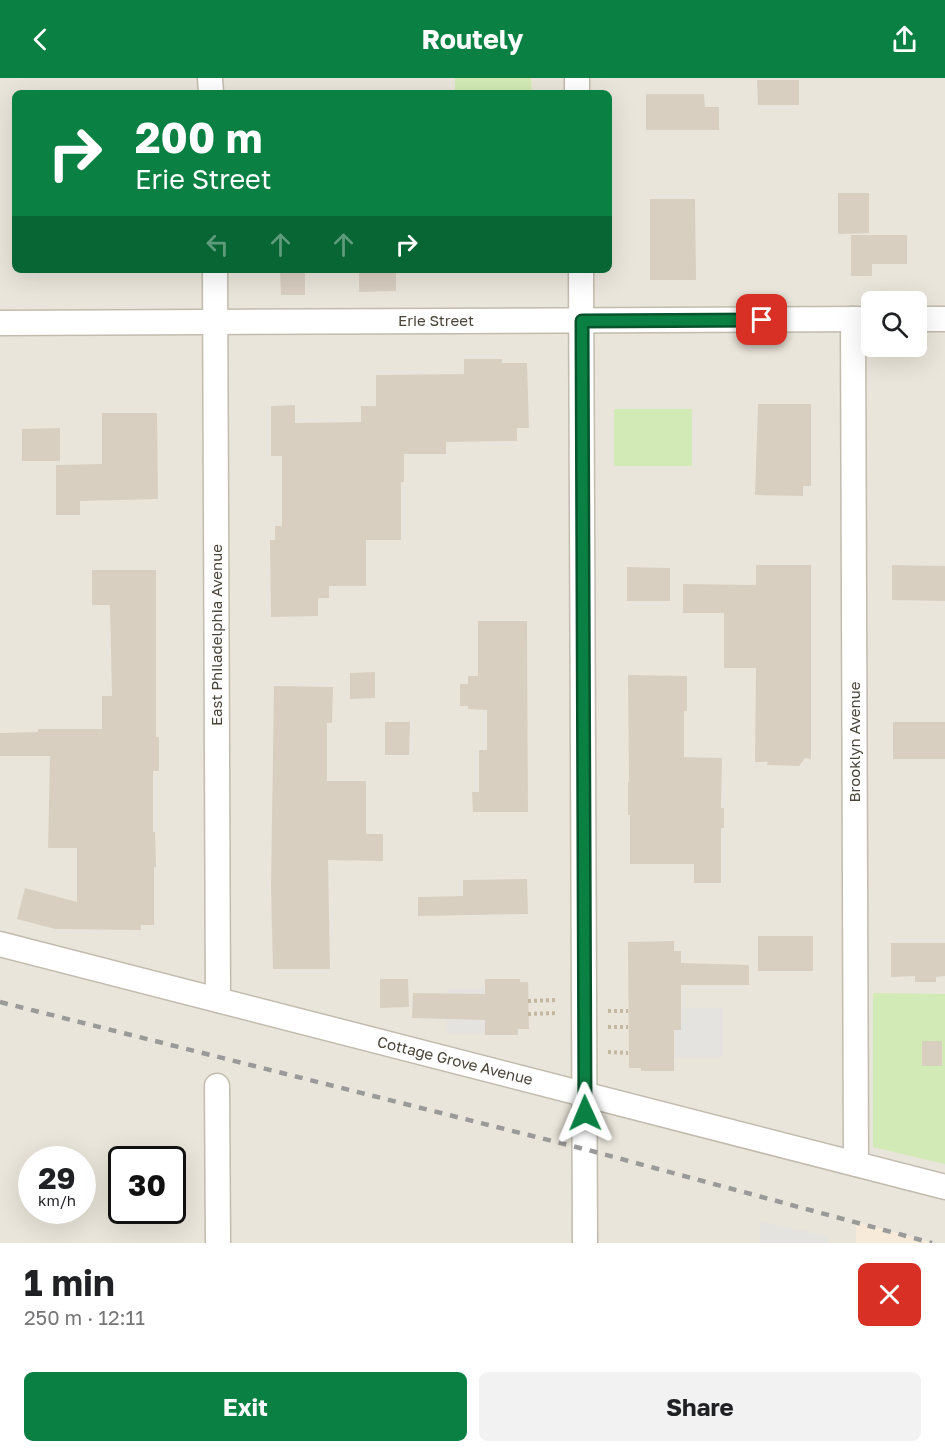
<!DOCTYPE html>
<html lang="en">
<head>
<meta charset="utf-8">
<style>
	:root { --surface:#fff; --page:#f2f2f2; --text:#202124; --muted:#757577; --accent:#0b8043 }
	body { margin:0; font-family:"Golos Text",sans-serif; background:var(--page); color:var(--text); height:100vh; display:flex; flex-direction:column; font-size:22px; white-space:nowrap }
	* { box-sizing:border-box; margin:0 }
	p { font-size:20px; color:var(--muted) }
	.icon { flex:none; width:33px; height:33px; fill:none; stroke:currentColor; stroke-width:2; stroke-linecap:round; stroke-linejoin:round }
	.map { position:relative; height:1165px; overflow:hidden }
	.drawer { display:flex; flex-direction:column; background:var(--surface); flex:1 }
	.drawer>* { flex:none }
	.hud { position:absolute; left:12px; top:12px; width:600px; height:183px; border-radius:9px; box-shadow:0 6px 24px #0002; background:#0b8043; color:#fff; overflow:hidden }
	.controls { position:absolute; left:861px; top:213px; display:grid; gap:12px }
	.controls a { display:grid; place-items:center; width:66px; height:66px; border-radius:9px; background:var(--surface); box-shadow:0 6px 24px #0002; font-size:30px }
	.speed { position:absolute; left:18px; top:1068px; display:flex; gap:12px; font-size:30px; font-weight:700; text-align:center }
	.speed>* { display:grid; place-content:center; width:78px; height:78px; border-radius:50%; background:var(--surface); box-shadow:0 6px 24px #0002; line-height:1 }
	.speed small { font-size:15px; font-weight:400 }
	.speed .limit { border:3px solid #111; border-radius:9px; background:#fff; color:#111 }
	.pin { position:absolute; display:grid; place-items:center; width:51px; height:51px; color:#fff; margin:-26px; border-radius:12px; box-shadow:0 3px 9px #0006 }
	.me { position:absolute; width:66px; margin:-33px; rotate:359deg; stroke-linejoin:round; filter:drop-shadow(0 0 4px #0008) }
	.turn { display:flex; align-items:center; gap:21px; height:126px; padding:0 24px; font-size:27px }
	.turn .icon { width:78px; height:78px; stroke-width:2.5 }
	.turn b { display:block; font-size:42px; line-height:51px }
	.lanes { display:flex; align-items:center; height:57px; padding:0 24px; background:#0003; justify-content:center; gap:30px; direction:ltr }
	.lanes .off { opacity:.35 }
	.round { display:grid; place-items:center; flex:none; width:63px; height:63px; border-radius:9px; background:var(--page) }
	.head { display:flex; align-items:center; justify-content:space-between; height:102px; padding:0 24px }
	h1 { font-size:36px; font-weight:700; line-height:45px }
	.cta { display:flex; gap:12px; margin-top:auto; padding:12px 24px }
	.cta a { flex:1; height:69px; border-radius:9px; background:var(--accent); color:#fff; font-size:24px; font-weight:700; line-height:69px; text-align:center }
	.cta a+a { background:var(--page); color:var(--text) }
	header { display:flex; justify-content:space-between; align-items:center; height:78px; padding:0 24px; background:var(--accent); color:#fff; font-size:27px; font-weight:700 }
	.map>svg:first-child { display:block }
	.residential { fill:#eae5da; fill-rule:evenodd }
	.commercial { fill:#f7ead8 }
	.green { fill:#d2eab5; fill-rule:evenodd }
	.parking { fill:#e5e3e0 }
	.building { fill:#d8cfc1 }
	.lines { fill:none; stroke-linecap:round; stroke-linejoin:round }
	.street-casing { stroke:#c2bbae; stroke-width:27 }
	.path { stroke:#c4b79f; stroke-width:4; stroke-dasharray:3 3; stroke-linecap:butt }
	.street { stroke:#fff; stroke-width:24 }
	.rail { stroke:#9a9a9a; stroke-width:4.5; stroke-dasharray:8 8; stroke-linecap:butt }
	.route-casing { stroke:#07532c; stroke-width:15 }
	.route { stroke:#0b8043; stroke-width:10 }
	.labels { text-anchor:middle; stroke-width:6; stroke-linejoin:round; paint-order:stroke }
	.street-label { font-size:15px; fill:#4b4439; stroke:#fff }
</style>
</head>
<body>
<header><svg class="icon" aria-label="back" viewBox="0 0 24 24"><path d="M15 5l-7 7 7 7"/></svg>Routely<svg class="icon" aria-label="share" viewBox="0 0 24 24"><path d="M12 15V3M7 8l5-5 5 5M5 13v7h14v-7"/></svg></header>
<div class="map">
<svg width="945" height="1165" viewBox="0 0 945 1165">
	<rect width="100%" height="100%" fill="#f6f3ec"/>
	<!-- residential -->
	<path class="residential" d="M0,0H945V1165H932L856,1144V1165H0ZM15,15H609V192H15ZM872,224H916V268H872ZM32,1082H82V1132H32ZM122,1082H172V1132H122Z"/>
	<!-- commercial -->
	<path class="commercial" d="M856,1144L932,1165H856Z"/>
	<!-- green -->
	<g class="green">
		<path d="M455,0H531L532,15H455Z"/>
		<rect x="614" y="331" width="78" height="57"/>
		<path d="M873,915L945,916V1086L873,1069ZM922,963L942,988L922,987Z"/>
	</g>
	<!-- parking -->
	<g class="parking">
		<rect x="447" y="911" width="38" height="44"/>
		<path d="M681,930H723V979H674V952H681Z"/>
		<path d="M760,1144L828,1158V1165H760Z"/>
	</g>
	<!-- building -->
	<g class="building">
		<path d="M757,2H799V27H758Z"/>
		<path d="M646,16H704L705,29H719V52H646Z"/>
		<path d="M838,115H869V155L838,156Z"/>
		<path d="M650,121H695L696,202H650Z"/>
		<path d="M851,157H907V186H872V198H851Z"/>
		<path d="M280,192H305V217H281Z"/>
		<path d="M359,192H396V213L359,214Z"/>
		<path d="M464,281H502V285H527L529,350H517V363L446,364V376H404V404H401V462H366V508H329V520H318V538L271,539L270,462H275V448H282V378H271V328L295,327V345L361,344V328H376V297L464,296Z"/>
		<path d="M758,326H811V408H803V418L755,417Z"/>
		<path d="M102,335H157L158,421L80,423V437H56V387L102,386Z"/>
		<path d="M60,350V383H22V351Z"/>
		<path d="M756,487H811V681L805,680L799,688L767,687L768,684H755L756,590H724V535H683V506L756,507Z"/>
		<path d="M892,487L945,488V523L892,522Z"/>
		<path d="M627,489L670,490V523H627Z"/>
		<path d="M92,492H156V659H159V693H153V754H155L156,789H154V847H141V852L55,851L17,841L25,810L77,824V770H48L50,678H0V655L38,654V651H102V618H112L110,527H92Z"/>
		<path d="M478,543H527L528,734H473L472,714H479V672H487V632L468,631V628H460V606H468V598H478Z"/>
		<path d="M375,594V620L350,621V595Z"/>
		<path d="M628,597L687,598V633H684V679L722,680L721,730H724V750H721V805H694V786H630V737H628V704H629Z"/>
		<path d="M274,608L333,609L332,645H327V703H366V756H383V783L328,782L330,891H273L271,810Z"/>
		<path d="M385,644H410L409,677H385Z"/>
		<rect x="893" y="644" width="52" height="37"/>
		<path d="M527,801L528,836L418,838V819L463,818V802Z"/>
		<rect x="758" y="858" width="55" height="35"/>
		<path d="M674,863V873H681V885L749,887V907H681V952H674V993H641V990H629L628,864Z"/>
		<path d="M891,865H945V898L936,899V904H915V898L891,899Z"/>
		<path d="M380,901H408L409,929L380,930Z"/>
		<path d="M485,901H520V904H528L529,951H518V957H485V942L412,940L413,915L485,916Z"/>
		<rect x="922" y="963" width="20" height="25"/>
	</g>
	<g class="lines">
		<defs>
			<g id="street">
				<path d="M210,0L211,15"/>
				<path d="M577,0V15"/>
				<path d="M215,192L218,922"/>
				<path d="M581,192L585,1165"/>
				<path d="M853,241L856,1086"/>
				<path d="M916,241H945"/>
				<path d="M0,245L872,241"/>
				<path d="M0,866L945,1109"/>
				<path d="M217,1008L218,1165"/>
			</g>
		</defs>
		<!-- street casing -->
		<use href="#street" class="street-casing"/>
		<!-- path -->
		<g class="path">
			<path d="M528,923L556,922"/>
			<path d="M608,933H628"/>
			<path d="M528,936L556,935"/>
			<path d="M608,949H628"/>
			<path d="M608,974L628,975"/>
		</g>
		<!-- street -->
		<use href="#street" class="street"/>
		<!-- rail -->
		<path class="rail" d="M0,924L588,1072L932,1165"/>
	</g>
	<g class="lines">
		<defs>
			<path id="route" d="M585,1035L582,243L762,242"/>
		</defs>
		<!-- route casing -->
		<use href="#route" class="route-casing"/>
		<!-- route -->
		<use href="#route" class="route"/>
	</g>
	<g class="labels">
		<!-- street labels -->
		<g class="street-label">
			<text x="436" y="248">Erie Street</text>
			<text transform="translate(217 557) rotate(-90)" y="5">East Philadelphia Avenue</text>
			<text transform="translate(855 664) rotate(-90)" y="5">Brooklyn Avenue</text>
			<text transform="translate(455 983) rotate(14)" y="5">Cottage Grove Avenue</text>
		</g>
	</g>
</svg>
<div class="controls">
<a><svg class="icon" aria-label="search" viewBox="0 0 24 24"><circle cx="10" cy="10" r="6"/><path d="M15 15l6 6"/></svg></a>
</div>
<div class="speed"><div>29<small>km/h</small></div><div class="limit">30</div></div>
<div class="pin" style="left:762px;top:242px;background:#d93025"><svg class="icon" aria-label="arrive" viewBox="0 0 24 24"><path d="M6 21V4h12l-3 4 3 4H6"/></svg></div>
<svg class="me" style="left:585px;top:1035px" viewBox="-20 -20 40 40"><path d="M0-17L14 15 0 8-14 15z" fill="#0b8043" stroke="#fff" stroke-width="4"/></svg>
<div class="hud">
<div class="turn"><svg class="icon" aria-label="right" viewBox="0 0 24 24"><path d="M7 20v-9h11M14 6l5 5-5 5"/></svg><div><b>200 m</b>Erie Street</div></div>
<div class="lanes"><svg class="icon off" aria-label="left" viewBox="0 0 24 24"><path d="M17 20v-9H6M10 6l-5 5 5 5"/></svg><svg class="icon off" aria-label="ahead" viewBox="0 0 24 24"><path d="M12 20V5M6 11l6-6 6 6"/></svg><svg class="icon off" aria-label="ahead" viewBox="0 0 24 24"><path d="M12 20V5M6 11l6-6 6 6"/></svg><svg class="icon" aria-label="right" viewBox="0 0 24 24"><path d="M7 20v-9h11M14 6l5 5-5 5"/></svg></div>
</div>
</div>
<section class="drawer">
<div class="head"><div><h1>1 min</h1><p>250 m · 12:11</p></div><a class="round" style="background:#d93025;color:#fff"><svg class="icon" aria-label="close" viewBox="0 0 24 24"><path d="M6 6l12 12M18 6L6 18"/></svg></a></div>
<div class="cta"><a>Exit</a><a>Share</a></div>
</section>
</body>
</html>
